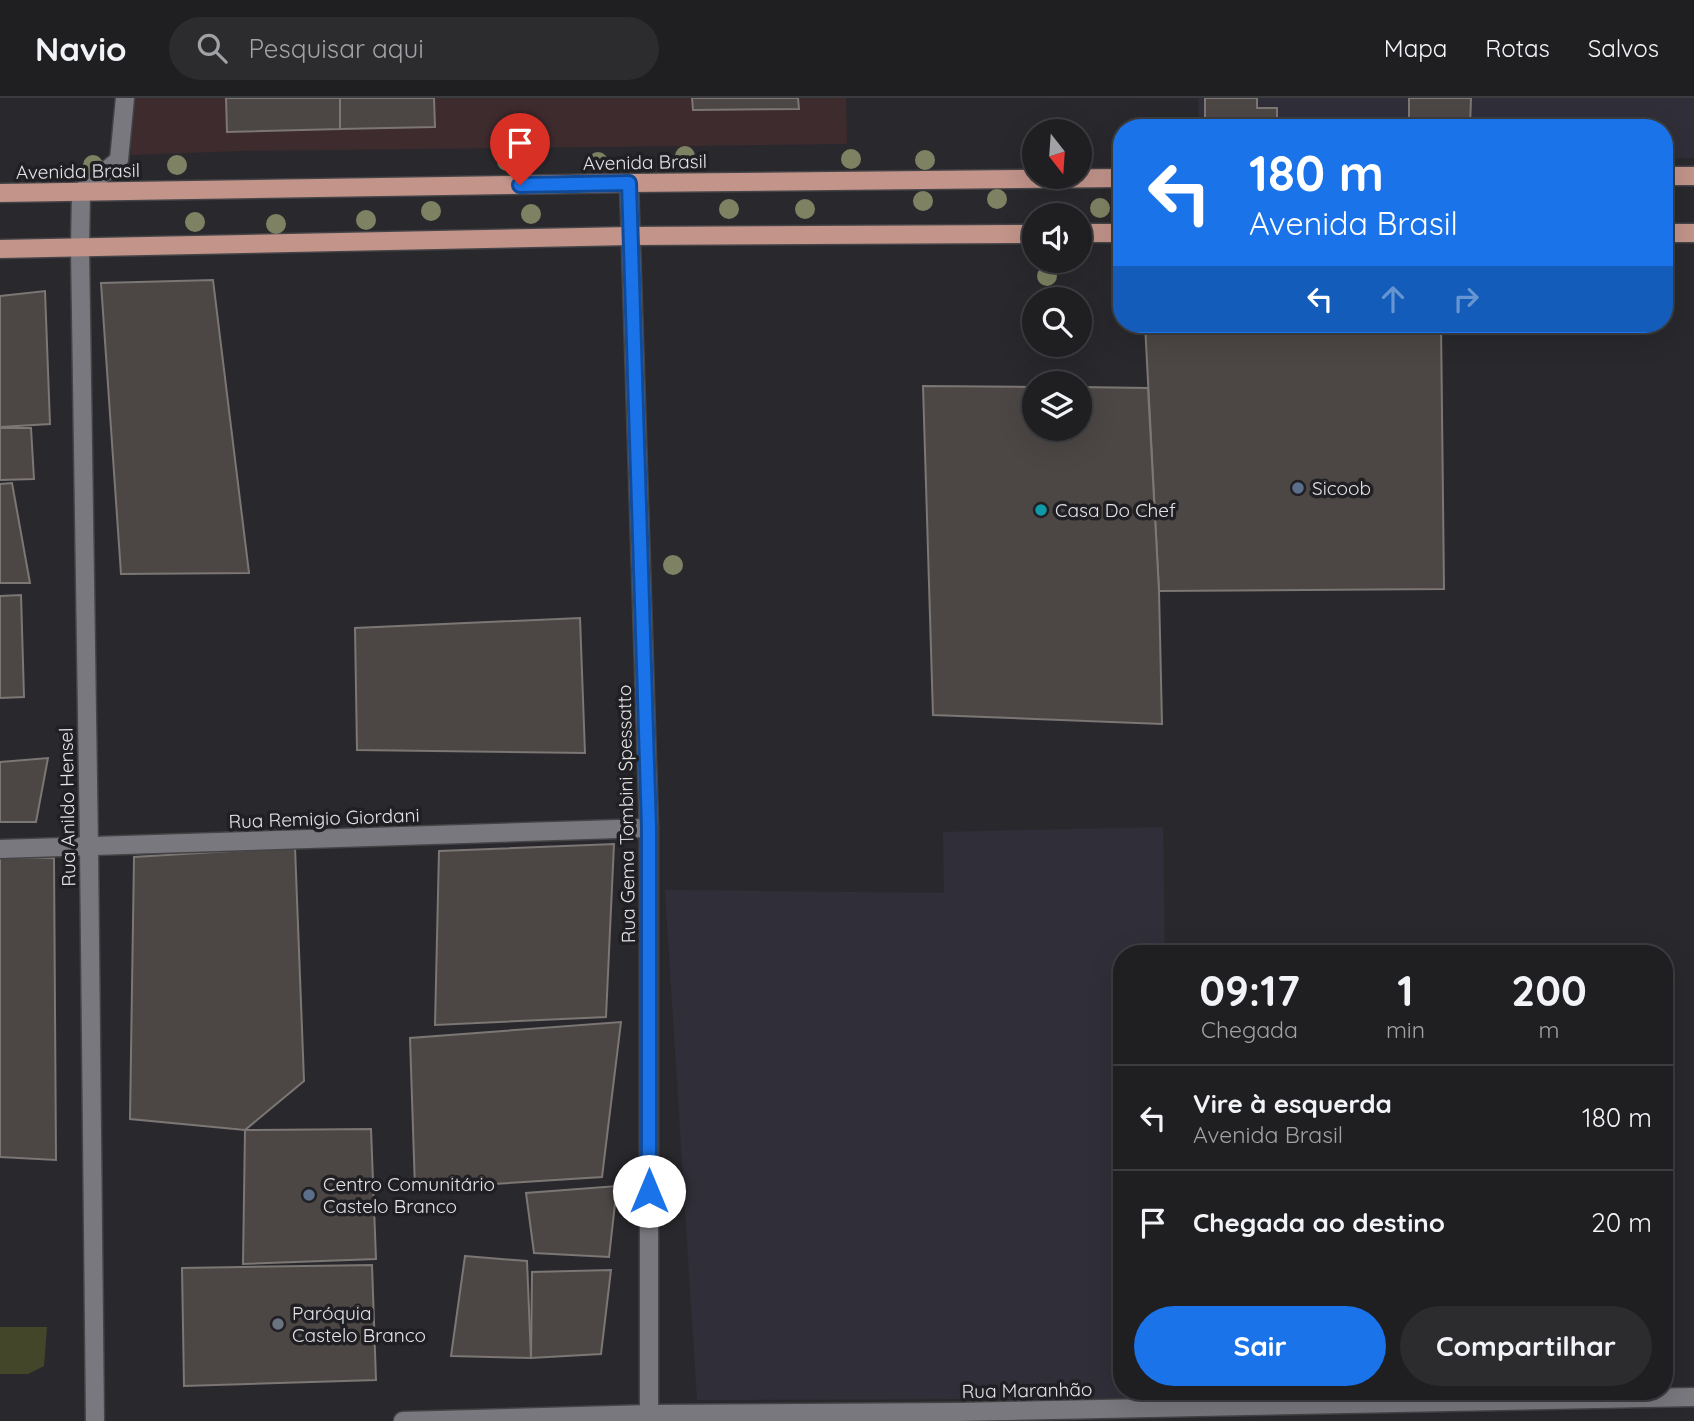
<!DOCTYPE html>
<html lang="pt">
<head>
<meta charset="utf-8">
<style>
	:root { --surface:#1f1f22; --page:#2c2c2f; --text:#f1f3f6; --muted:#a1a2a5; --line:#3c3d40; --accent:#1a73e8 }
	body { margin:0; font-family:Quicksand,sans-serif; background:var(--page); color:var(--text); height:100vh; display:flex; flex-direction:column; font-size:26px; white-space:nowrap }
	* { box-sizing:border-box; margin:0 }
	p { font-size:23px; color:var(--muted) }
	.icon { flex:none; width:38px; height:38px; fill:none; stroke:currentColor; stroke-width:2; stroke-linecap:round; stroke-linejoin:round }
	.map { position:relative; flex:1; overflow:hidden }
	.panel { position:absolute; left:1113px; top:847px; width:560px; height:455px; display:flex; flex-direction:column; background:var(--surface); border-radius:28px; box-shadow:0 7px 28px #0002,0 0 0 2px var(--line) }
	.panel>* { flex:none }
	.top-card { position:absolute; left:1113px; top:21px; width:560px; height:214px; border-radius:28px; box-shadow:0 7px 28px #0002,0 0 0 2px var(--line); background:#1a73e8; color:#fff; overflow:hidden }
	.needle { width:46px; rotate:163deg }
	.tools { position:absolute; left:1022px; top:21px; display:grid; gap:14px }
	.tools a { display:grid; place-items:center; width:70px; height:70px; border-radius:50%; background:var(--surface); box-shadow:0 7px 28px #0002,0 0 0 2px var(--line); font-size:35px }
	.pin { position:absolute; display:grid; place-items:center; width:60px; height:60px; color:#fff; margin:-72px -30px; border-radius:50% 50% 50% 0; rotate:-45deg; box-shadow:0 0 7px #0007 }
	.pin .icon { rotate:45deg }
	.me { position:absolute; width:77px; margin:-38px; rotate:0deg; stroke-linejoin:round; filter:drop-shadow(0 0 5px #0008) }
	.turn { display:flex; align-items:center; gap:24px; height:147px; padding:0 21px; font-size:32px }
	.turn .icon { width:91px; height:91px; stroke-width:2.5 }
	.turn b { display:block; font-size:49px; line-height:60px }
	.lanes { display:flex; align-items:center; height:66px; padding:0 21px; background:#0003; justify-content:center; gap:35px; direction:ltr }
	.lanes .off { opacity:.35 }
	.eta { display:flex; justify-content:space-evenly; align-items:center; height:119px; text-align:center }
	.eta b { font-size:42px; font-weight:700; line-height:49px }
	.primary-button { display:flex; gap:14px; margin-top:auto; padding:14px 21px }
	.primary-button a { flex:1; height:80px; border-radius:42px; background:var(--accent); color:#fff; font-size:28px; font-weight:700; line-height:80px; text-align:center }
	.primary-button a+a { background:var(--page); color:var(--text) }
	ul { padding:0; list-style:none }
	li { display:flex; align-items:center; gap:21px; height:105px; padding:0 21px; border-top:2px solid var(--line) }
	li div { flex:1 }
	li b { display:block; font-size:26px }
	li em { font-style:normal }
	header { display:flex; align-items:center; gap:42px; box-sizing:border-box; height:98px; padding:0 35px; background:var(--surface); border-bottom:2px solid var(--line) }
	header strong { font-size:33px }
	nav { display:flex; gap:38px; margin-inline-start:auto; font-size:24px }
	.search { width:490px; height:63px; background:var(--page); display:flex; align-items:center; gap:18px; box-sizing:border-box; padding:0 24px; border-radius:38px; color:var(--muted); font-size:26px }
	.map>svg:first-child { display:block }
	.commercial { fill:#3e2b2e }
	.built { fill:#302f39 }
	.green { fill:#434628 }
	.building { fill:#4c4745; stroke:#7c7674; stroke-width:2 }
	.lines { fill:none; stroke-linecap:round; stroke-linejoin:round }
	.minor-casing { stroke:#444447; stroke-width:21 }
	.major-casing { stroke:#444447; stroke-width:21 }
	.minor { stroke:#79787e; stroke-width:18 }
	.major { stroke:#c2948a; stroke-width:18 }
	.tree { fill:#7e8262 }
	.route-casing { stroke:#114b97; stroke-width:18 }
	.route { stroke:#1a73e8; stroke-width:12 }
	.service-dot { fill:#5c6f8a; stroke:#201f23; stroke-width:2.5 }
	.culture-dot { fill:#0f9aa8; stroke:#201f23; stroke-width:2.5 }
	.worship-dot { fill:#6b7280; stroke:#201f23; stroke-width:2.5 }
	.labels { text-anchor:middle; stroke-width:7; stroke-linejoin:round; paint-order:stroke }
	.street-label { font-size:19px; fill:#e4e3e6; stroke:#201f23 }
	.poi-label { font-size:19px; fill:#e4e3e6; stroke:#201f23; text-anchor:start }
</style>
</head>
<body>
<header>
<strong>Navio</strong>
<div class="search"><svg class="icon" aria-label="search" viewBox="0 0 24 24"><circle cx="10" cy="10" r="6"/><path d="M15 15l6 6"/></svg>Pesquisar aqui</div>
<nav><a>Mapa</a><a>Rotas</a><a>Salvos</a></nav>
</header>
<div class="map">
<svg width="1694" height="1323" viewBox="0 0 1694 1323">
	<rect width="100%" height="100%" fill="#29292d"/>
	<!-- commercial -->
	<path class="commercial" d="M131,0H846L847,46L239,53L131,57Z"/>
	<!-- built -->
	<g class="built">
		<path d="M1198,0H1694V60H1664V30H1199Z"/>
		<path d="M1163,729L1165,856H1122V1293H1175V1300L697,1302L665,792L944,795L943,734Z"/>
	</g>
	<!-- green -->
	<path class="green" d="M0,1229H47L44,1268L28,1276H0Z"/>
	<!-- building -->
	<g class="building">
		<path d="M226,0H340V31L227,34Z"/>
		<path d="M340,0H434L435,29L340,31Z"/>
		<path d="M692,0H798L799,11L693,12Z"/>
		<path d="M1205,0H1257V10H1277V30H1205Z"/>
		<path d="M1409,0H1471L1470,30H1409Z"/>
		<path d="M213,182L249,475L121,476L101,185Z"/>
		<path d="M45,193L50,326L0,329V198Z"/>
		<path d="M1145,226H1441L1444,491L1159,493Z"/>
		<path d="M923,288L1034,289V331H1080V289L1148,290L1159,493L1162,626L933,617Z"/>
		<path d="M0,330H31L34,381L0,382Z"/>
		<path d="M12,385L30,485H0V386Z"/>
		<path d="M21,497L24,599L0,600V498Z"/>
		<path d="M580,520L585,655L357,652L355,530Z"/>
		<path d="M48,660L36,724H0V664Z"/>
		<path d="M614,746L606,919L435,927L439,753Z"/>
		<path d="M295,749L304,983L245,1032L130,1021L134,759Z"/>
		<path d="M0,759L54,760L56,1062L0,1059Z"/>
		<path d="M621,924L602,1079L415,1091L410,940Z"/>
		<path d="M371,1031L376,1161L243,1166L245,1032Z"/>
		<path d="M617,1088L609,1159L534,1155L526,1095Z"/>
		<path d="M465,1158L527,1163L531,1260L451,1258Z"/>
		<path d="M372,1167L376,1282L184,1288L182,1170Z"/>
		<path d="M611,1172L601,1256L531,1260L532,1174Z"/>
	</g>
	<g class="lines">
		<defs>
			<g id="minor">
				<path d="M629,85L649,730V1316"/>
				<path d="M0,751L649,730"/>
				<path d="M95,1323L89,749L80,150L81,94L119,62L125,0"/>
				<path d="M403,1323L649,1316L956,1314L1694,1299"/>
			</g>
			<g id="major">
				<path d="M1664,78H1694"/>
				<path d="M0,95L629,85L1122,80"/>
				<path d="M1080,135H1122"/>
				<path d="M1664,135H1694"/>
				<path d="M0,151L630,138L1034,136"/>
			</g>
		</defs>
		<!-- minor casing -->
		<use href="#minor" class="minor-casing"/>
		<!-- major casing -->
		<use href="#major" class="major-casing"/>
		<!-- minor -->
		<use href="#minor" class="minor"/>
		<!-- major -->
		<use href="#major" class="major"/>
	</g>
	<!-- trees -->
	<g class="tree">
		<circle cx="685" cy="58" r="10"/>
		<circle cx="851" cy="61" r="10"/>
		<circle cx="925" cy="62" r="10"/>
		<circle cx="507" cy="63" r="10"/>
		<circle cx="598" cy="64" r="10"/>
		<circle cx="93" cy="67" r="10"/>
		<circle cx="177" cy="67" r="10"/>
		<circle cx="997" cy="101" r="10"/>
		<circle cx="923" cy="103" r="10"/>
		<circle cx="1100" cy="110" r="10"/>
		<circle cx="729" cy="111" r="10"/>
		<circle cx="805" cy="111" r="10"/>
		<circle cx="431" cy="113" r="10"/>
		<circle cx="531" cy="116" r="10"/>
		<circle cx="366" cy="122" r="10"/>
		<circle cx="195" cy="124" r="10"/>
		<circle cx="276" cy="126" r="10"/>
		<circle cx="1047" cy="178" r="10"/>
		<circle cx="673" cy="467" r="10"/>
	</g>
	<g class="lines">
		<defs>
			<path id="route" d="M520,87L629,85L649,730V1093"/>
		</defs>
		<!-- route casing -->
		<use href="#route" class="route-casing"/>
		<!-- route -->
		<use href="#route" class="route"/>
	</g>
	<!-- markers -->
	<g class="service-dot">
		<circle cx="1298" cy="390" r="7"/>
		<circle cx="309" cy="1097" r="7"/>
	</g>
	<circle class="culture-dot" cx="1041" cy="412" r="7"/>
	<circle class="worship-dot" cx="278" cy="1226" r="7"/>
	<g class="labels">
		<!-- street labels -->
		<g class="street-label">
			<text transform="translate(645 64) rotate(-1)" y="7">Avenida Brasil</text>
			<text transform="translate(78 73) rotate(-1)" y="7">Avenida Brasil</text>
			<text transform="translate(67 709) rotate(-91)" y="7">Rua Anildo Hensel</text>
			<text transform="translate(626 716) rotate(-91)" y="7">Rua Gema Tombini Spessatto</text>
			<text transform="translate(324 720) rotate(-2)" y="7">Rua Remigio Giordani</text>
			<text transform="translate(1027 1292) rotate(-1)" y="7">Rua Maranhão</text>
		</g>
		<!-- poi labels -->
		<g class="poi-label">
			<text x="1312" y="397">Sicoob</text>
			<text x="1055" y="419">Casa Do Chef</text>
			<text x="323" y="1093">Centro Comunitário<tspan x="323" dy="22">Castelo Branco</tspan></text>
			<text x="292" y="1222">Paróquia<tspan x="292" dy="22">Castelo Branco</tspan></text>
		</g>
	</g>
</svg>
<div class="tools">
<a><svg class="needle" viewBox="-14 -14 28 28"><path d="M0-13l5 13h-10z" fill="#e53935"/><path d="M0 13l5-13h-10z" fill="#a1a2a5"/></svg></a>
<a><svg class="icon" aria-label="sound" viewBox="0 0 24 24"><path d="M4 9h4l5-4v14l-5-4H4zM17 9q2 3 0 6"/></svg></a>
<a><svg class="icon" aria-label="search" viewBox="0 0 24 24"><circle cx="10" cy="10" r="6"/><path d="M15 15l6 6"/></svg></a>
<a><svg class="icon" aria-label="layers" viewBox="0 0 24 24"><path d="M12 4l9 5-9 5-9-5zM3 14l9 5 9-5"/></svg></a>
</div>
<div class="pin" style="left:520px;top:87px;background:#d93025"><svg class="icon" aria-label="arrive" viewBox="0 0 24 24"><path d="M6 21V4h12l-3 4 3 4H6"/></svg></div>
<svg class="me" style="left:649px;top:1093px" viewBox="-20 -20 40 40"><circle r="19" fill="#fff"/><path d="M0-13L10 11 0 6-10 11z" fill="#1a73e8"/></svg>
<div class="top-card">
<div class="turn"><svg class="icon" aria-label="left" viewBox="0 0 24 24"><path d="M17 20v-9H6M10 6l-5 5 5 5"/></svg><div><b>180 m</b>Avenida Brasil</div></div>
<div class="lanes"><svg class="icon" aria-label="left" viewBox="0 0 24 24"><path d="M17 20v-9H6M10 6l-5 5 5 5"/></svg><svg class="icon off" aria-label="ahead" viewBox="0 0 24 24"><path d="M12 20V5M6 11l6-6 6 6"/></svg><svg class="icon off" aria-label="right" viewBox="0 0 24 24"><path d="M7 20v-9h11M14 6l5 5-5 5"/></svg></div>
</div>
<section class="panel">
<div class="eta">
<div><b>09:17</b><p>Chegada</p></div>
<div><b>1</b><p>min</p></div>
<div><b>200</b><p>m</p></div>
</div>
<ul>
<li><svg class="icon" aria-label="left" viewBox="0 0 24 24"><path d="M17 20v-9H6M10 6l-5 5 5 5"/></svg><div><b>Vire à esquerda</b><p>Avenida Brasil</p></div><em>180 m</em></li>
<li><svg class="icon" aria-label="arrive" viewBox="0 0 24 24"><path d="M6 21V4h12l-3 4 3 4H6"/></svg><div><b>Chegada ao destino</b></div><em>20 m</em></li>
</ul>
<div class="primary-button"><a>Sair</a><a>Compartilhar</a></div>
</section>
</div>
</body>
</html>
